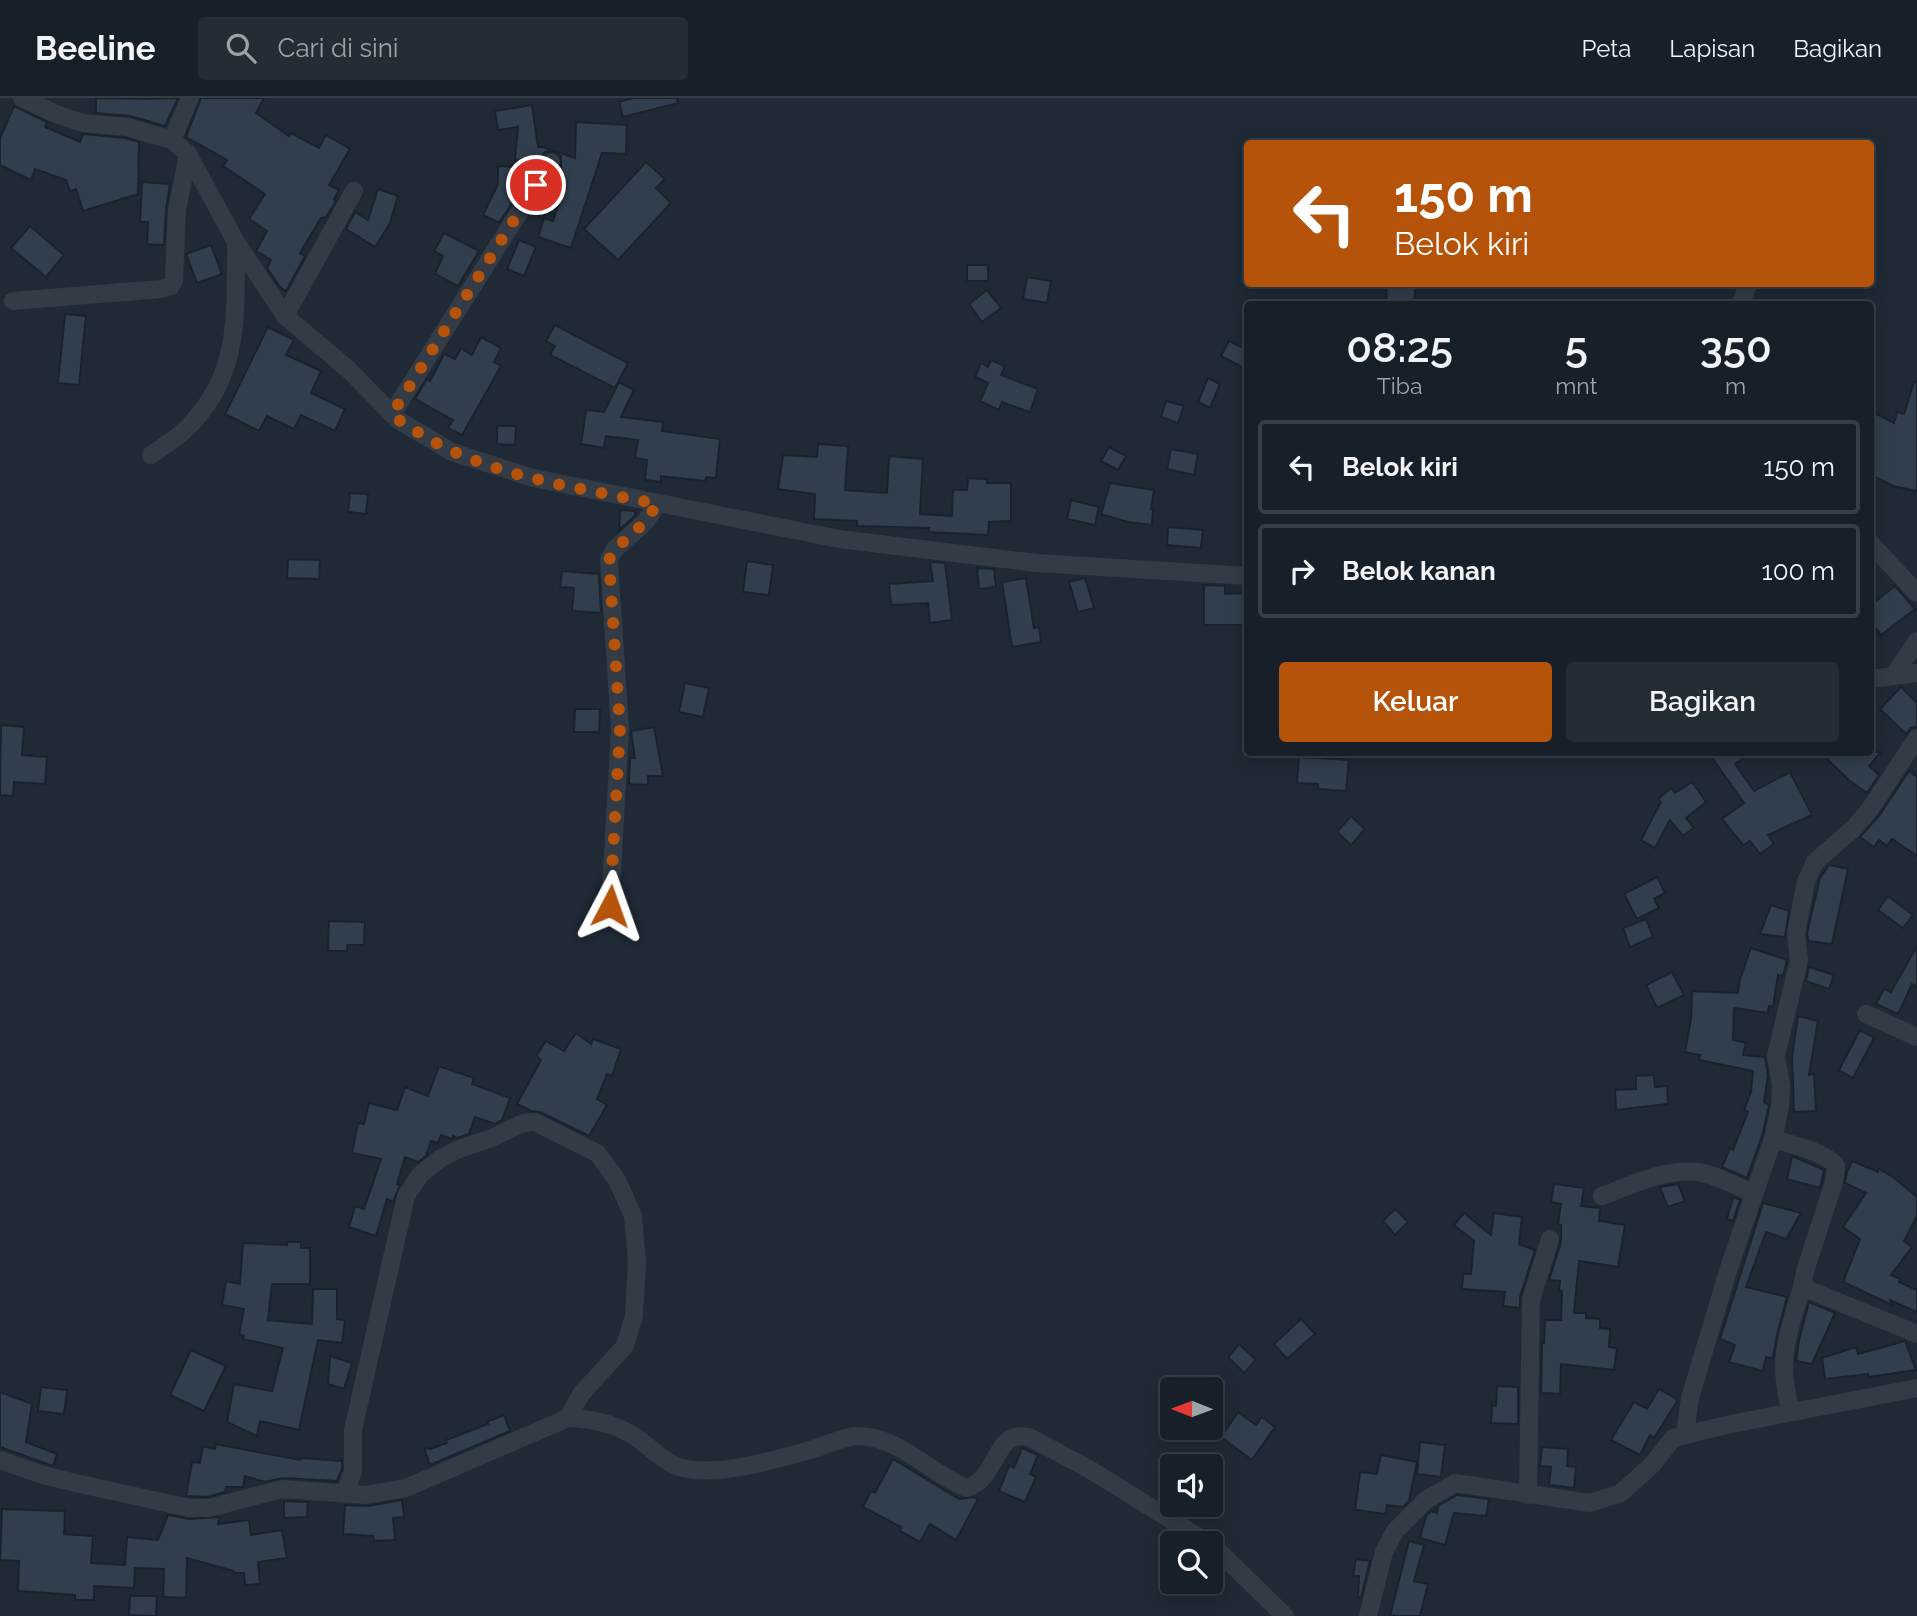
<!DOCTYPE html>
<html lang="id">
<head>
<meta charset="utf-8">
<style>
	:root { --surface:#172028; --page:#242d34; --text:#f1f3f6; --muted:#9ea3a8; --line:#363e45; --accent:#b45309 }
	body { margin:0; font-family:Raleway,sans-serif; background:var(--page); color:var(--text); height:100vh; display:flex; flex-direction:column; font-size:26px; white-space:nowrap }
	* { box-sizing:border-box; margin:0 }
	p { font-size:23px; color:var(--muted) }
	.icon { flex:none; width:38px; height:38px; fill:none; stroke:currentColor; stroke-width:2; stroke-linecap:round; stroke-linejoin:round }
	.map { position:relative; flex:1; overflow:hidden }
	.side { position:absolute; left:1244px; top:203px; width:630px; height:455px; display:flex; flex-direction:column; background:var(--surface); border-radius:7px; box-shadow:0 4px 18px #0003,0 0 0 2px var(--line) }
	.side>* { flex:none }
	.top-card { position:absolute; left:1244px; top:42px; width:630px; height:147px; border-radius:7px; box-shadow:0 4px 18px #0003,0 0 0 2px var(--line); background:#b45309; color:#fff; overflow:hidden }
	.needle { width:46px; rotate:271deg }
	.controls { position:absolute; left:1160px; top:1279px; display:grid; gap:14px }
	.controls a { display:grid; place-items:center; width:63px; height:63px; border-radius:7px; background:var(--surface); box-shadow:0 4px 18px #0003,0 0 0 2px var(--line); font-size:35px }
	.pin { position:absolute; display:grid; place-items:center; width:60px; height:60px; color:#fff; margin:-30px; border:4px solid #fff; border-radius:50%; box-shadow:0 2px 7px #0007 }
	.me { position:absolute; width:77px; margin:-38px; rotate:4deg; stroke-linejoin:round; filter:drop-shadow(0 0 5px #0008) }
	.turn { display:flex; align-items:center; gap:24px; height:147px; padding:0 35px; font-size:32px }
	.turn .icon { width:91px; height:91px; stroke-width:2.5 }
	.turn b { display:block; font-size:49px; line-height:60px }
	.eta { display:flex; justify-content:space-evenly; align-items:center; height:119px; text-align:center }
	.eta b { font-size:42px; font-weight:600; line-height:49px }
	.cta { display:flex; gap:14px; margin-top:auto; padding:14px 35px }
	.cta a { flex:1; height:80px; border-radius:7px; background:var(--accent); color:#fff; font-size:28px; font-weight:600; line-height:80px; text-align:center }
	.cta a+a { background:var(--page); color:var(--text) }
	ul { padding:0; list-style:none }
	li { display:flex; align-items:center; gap:21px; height:94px; margin:0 14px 10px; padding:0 21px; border:4px solid var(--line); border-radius:7px }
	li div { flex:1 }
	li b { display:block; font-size:26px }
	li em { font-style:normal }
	header { display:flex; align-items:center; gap:42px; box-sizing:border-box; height:98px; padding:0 35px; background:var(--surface); border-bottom:2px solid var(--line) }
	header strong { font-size:33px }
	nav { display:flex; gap:38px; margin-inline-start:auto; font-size:24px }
	.search { width:490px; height:63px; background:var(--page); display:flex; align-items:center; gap:18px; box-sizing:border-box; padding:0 24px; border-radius:7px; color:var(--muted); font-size:26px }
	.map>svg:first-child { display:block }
	.building { fill:#313e4d; stroke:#1a232d; stroke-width:2 }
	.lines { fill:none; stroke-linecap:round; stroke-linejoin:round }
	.minor { stroke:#333c46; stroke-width:18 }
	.route { stroke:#b45309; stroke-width:12; stroke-dasharray:0 21.6 }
</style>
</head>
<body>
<header>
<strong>Beeline</strong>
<div class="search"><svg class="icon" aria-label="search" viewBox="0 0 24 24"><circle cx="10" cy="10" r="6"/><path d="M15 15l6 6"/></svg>Cari di sini</div>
<nav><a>Peta</a><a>Lapisan</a><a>Bagikan</a></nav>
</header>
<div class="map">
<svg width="1917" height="1518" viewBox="0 0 1917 1518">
	<rect width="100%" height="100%" fill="#1f2a36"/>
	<!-- building -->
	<g class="building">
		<path d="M96,0L146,1L178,0L165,28L130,18L96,15Z"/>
		<path d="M201,0H264L256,15L289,38L291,35L319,50L326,37L350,51L329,87L339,92L334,101L336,103L326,119L321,120L300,155L305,158L286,193L280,189L267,170L271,162L256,153L267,133L249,121L265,96L223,68L227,62L186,39Z"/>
		<path d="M632,0H677L678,5L623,19L619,4Z"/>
		<path d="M532,7L538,49H543L575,60L576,24L627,27L626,56L602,55L571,150L538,139L544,120L553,123L565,87L552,83L561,69V58L551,53L545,54L538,64L515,62L518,29L498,32L495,13Z"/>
		<path d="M14,8L47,24L45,29L80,44L83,36L125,40L139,44L138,96L83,113L76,91L70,93L66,82L35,71L31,82L0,67V40Z"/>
		<path d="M646,64L665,81L656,90L671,105L618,162L584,131Z"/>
		<path d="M498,68L518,69V96L499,125L483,117L498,86Z"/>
		<path d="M142,84L170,86L166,111L164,147L147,146L148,124H140Z"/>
		<path d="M378,91L398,98L390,125L375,149L346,131L355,114L368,122Z"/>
		<path d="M30,128L64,157L46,179L11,150Z"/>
		<path d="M444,135L479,153L458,188L435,176L443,158L434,153Z"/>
		<path d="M519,142L536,149L524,178L507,171Z"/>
		<path d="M211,147L222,176L197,185L186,156Z"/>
		<rect x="967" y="167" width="21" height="16"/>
		<path d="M1027,179L1051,183L1047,205L1023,201Z"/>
		<path d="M1387,187L1415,190L1414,206H1386Z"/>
		<path d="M987,192L1001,210L982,224L969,206Z"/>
		<path d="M65,216L86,218L79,287L58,285Z"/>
		<path d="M555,227L628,265L615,290L550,257L555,248L546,243Z"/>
		<path d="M268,229L294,242L286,257L321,273L311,295L345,311L335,333L301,317L294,331L267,318L259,333L225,316Z"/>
		<path d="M481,239L501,250L494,264L501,268L462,337L448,330L453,322L415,301L427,281L430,283L444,256L455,261L461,250L472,257Z"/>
		<path d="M1229,243L1248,252V272L1221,258Z"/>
		<path d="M991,262L1005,268L1001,277L1038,291L1030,314L1002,304L999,312L980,303L988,285L975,279L981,265L988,269Z"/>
		<path d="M1208,280L1220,286L1210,310L1198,304Z"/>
		<path d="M619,284L634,292L621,319L663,324L662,333L720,341L716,380L706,379L705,383L661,378V384L645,382L647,362L635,360L638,342L606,338L604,350L581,346L586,312L604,314Z"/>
		<path d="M1914,284H1917V393L1893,388L1871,377V313L1894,325L1897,314L1904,316Z"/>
		<path d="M1166,303L1184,308L1178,325L1161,319Z"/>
		<path d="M497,328H516L515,347L497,346Z"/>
		<path d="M818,346L848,348L845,392L887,395L889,358L923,361L920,416L952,418L953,392H967L968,380L987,381V385H1011V423L989,424L988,437L929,434V430L857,428V423L814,421L815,396L778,391L783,357L817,359Z"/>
		<path d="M1109,349L1126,358L1118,372L1101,363Z"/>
		<path d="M1171,351L1198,356L1194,377L1167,371Z"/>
		<path d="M1110,385L1154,392L1151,411H1153L1152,427L1128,424L1101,416Z"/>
		<path d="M350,395L368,396L366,416L348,414Z"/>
		<path d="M1071,402L1099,409L1095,427L1067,421Z"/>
		<path d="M620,412L635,413V418L619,432Z"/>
		<path d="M1168,429L1203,432L1201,450L1167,447Z"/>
		<path d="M288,461L320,462L319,481L287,480Z"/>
		<path d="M747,463L773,467L769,497L743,494Z"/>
		<path d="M935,464L945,465L952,522L930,525L928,505L891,507L889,486L933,483L930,465Z"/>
		<path d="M977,470L994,471L996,489L979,491Z"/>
		<path d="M562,473L599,476L601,515L572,513L574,490L560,489Z"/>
		<path d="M1026,480L1034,530L1039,529L1041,544L1012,549L1002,484Z"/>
		<path d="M1085,480L1094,510L1078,514L1069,484Z"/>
		<path d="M1204,487L1225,488V496L1248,495V527H1204Z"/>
		<path d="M1895,488L1915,511L1881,537L1871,523V507Z"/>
		<path d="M685,585L709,590L703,619L679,614Z"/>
		<path d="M1901,589L1917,605V629L1911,630L1906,636L1880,611Z"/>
		<path d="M575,611H600L599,634H574Z"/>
		<path d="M1,627L24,629L22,657L47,659L45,686L14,684L13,698L0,697Z"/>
		<path d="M654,629L663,678H648V687L629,686L630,660H635L631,633Z"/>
		<path d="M1708,654H1752L1735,666L1754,693L1790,674L1812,717L1768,737L1774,746L1760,756L1750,743L1743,747L1722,721L1744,705Z"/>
		<path d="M1820,654H1881L1869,668L1879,677L1867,695L1850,683Z"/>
		<path d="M1299,659L1349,662L1346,693L1318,691V686L1297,685Z"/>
		<path d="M1909,673L1917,679V758L1892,741L1887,748L1879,742L1874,749L1860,739L1879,718Z"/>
		<path d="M1692,684L1706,704L1686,720L1694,730L1683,738L1670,722L1655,750L1641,742L1661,704L1658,701L1671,690L1675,695Z"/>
		<path d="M1351,718L1365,731L1351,747L1337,734Z"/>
		<path d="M1829,767L1848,771L1832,846L1808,843L1807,835L1820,780Z"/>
		<path d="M1657,779L1665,795L1654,801L1659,810L1637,821L1624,796Z"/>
		<path d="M1888,798L1913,817L1903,830L1878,812Z"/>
		<path d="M1771,807L1789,813L1785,839L1760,836Z"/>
		<path d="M1646,821L1653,839L1630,849L1623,830Z"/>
		<path d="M329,823L365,824L364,847H347V853H328Z"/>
		<path d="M1917,848V889L1912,886L1898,916L1876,906L1884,891L1891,894Z"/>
		<path d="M1751,850L1787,862L1783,878L1778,877L1773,909L1769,908L1768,915L1734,910L1733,942L1746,945L1743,957L1765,959L1768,977L1764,1004L1769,1007L1763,1035L1747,1080L1722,1069L1730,1050L1733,1052L1748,1014L1744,1012L1751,994L1753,973L1699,962L1700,957L1685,954L1691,921L1692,893L1738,895L1740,881Z"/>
		<path d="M1809,869L1834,877L1829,891L1806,883Z"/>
		<path d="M1672,874L1684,897L1657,910L1646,887Z"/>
		<path d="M1798,918L1818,923L1809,977L1814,976L1816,1013L1794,1014L1792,959Z"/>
		<path d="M1860,932L1874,940L1853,980L1839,972Z"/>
		<path d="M576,935L591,946L593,941L621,951L612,978L607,976L597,1001L607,1007L589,1038L540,1014L531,1013L517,1006L541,962L536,958L546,943L564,953Z"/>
		<path d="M439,968L474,980L472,986L510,1000L502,1022L495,1026L475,1019L469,1036L457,1040L453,1038L452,1041L441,1037L438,1045L431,1043L426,1058L418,1064L405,1059L397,1086L400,1087L393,1104L387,1101L376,1138L349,1129L355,1108L364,1111L381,1061L352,1055L358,1025L364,1026L369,1005L397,1012L405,989L428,998Z"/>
		<path d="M1654,977L1655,989L1667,988L1668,1006L1616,1012L1615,992L1636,991V978Z"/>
		<path d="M1792,1058L1824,1072L1820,1090L1787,1081Z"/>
		<path d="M1852,1063L1878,1074L1879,1071L1893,1079L1917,1099V1118L1904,1143L1912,1149L1891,1177L1900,1181L1899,1184L1917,1192V1214L1890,1202L1892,1207L1843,1184L1860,1141L1843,1129L1866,1095L1845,1085L1847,1074Z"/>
		<path d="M1554,1086L1584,1090L1581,1108L1600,1110L1599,1123L1625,1127L1618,1169L1579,1163L1574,1215H1586V1220L1600,1221V1230L1610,1231L1609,1249L1617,1250L1614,1272L1561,1266L1560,1296L1541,1295L1542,1244L1544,1245L1545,1222H1561L1562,1193H1559L1560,1183L1549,1182L1561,1144V1127L1558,1126L1561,1106L1551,1104Z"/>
		<path d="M1678,1086L1685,1103L1668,1109L1660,1089Z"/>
		<path d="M1733,1099L1740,1102L1733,1123L1727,1121Z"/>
		<path d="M1763,1105L1801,1115L1786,1141L1766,1134L1746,1189L1787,1199L1777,1237L1773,1260L1766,1259L1763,1273L1729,1264L1735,1247L1720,1241Z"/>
		<path d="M1395,1111L1408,1124L1395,1137L1383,1123Z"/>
		<path d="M1464,1115L1491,1137L1494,1115L1522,1119L1519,1146L1535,1152L1520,1199V1210L1503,1208L1505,1194L1462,1191L1463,1176H1471L1474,1143L1454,1127Z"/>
		<path d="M287,1144H301V1150H310V1186H272L268,1222L312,1226L313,1191H337V1221L345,1222L342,1245L318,1242L299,1332L260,1323L257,1338L227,1324L234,1286L272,1293L283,1250L243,1241L244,1238L239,1236L244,1211L222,1207L226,1183L240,1186L243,1145L287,1147Z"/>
		<path d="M1809,1204L1835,1215L1812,1266L1796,1263L1799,1242Z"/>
		<path d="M1301,1221L1315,1236L1287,1261L1274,1246Z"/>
		<path d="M1905,1243L1916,1272L1868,1279V1276L1825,1281L1822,1260L1856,1249L1858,1256Z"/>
		<path d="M1239,1246L1256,1262L1244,1275L1228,1259Z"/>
		<path d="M191,1252L226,1268L204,1313L170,1297Z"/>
		<path d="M330,1258L352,1265L344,1291L328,1286Z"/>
		<path d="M1497,1288L1518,1289V1326L1491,1325L1492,1307L1496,1308Z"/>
		<path d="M41,1289L67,1292L64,1316L38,1313Z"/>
		<path d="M1659,1291L1678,1302L1654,1340L1650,1337L1640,1357L1611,1342L1634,1304L1647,1311Z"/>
		<path d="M0,1294L32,1306L26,1344L57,1356L53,1368L0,1349Z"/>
		<path d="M1238,1314L1256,1327L1262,1319L1275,1329L1252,1362L1221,1339Z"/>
		<path d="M504,1317L510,1333L430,1367L424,1350L431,1351L447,1345L446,1342L488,1326L487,1324Z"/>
		<path d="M1420,1344L1445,1347L1441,1379L1417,1376Z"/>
		<path d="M216,1346L300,1362L301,1360L342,1363V1371L337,1383L283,1380L265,1384L245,1378L243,1389H226L225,1394L208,1399L186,1398L192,1364L200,1365L203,1348L215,1351Z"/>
		<path d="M1542,1349L1568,1351L1567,1368L1576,1369L1574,1390L1549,1387L1551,1369L1540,1368Z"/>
		<path d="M1022,1350L1038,1357L1030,1376L1036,1379L1025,1404L999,1393L1009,1368L1014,1370Z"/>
		<path d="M1381,1357L1417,1364L1409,1403L1403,1409L1387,1407L1386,1416L1355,1412L1360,1374L1377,1376Z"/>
		<path d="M893,1361L959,1401L974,1399L978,1401L956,1442L930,1426L920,1444L900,1433L901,1429L863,1409L871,1393L875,1395Z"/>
		<path d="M1457,1397L1489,1401L1486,1418L1454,1415L1445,1447L1420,1440L1426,1418L1431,1413L1437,1415L1438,1408Z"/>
		<path d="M402,1402L404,1419L393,1420L395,1442L374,1443L373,1438L343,1436L345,1407L368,1408Z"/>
		<path d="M284,1403L308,1404L307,1419L284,1420Z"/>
		<path d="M2,1411L65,1413L64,1436L93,1438L91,1465L125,1467L127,1439L158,1442L168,1417L189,1421L220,1419L218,1426L249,1422L251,1437L282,1432L287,1460L258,1464L260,1486L245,1487L244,1475H234V1473L187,1460L186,1500L163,1499L164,1471L135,1470L134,1490L94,1488V1502H75V1497L18,1493L19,1463L0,1462Z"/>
		<path d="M1409,1443L1424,1447L1414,1483L1428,1486L1420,1518H1390Z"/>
		<path d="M1356,1461L1370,1463L1361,1500H1358L1359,1478H1353Z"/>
		<path d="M130,1498H157L156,1518L129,1517Z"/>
	</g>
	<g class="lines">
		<!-- minor -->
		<g class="minor">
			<path d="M22,0L56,16L83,25L127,29L172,42L188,56L236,144L285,218L349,272L398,322L452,354L533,380L839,441L1037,465L1248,478"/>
			<path d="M172,42L190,0"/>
			<path d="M13,203L161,191L171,188L174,182L177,112L188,56"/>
			<path d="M1740,206L1749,186"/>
			<path d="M285,218L354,93"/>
			<path d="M392,316L551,64"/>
			<path d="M151,357C163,349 176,341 186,331C242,277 235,215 236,144"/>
			<path d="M1871,446L1917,495"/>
			<path d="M1894,577L1917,543"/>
			<path d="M1871,581L1917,575"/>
			<path d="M610,808L620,631L609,462L614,452L646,423L657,406"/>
			<path d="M1866,916L1917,939"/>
			<path d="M1773,1041C1789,1046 1827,1054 1836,1068L1834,1084L1805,1173L1802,1189"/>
			<path d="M1602,1098C1632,1087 1665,1070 1698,1074C1717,1077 1736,1088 1754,1096"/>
			<path d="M1790,1314C1788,1300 1784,1285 1784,1270C1784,1242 1794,1216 1802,1189L1917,1236"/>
			<path d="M1685,1336L1690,1300L1729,1170L1774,1038L1780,1008L1781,987L1776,958L1799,862L1796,835L1806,783L1815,764L1855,729L1870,711L1917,640"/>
			<path d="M0,1362L43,1377L80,1386L189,1410H209L282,1391L366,1397L406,1390L568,1320C592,1321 613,1325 634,1338C651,1349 665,1367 687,1371C722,1378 782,1360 817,1350C829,1346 845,1338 858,1338C901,1339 930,1376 967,1390C999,1380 993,1331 1029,1339L1089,1371L1210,1446"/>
			<path d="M345,1395L353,1373V1332L406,1098L420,1077L441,1060L457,1052L494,1039L523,1025L535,1024L597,1055L617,1082L633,1118L637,1164L634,1218L625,1248L581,1296L568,1320"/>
			<path d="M1528,1397L1531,1202L1550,1141"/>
			<path d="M1211,1446L1285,1518"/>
			<path d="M1368,1518L1384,1454L1395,1433L1426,1402L1455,1385L1590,1405L1621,1395L1653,1366L1673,1340L1731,1326L1917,1290"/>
		</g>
	</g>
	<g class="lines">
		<!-- route -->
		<path class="route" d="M536,87L392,316C400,324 410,329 419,335C489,379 577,389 657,406L646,423L614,452L609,462L620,631L610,808"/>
	</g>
</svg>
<div class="controls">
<a><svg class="needle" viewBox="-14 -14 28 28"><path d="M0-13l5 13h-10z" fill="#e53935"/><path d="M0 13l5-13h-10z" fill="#9ea3a8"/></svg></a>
<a><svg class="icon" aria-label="sound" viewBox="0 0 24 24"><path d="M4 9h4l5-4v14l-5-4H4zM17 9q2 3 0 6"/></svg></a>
<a><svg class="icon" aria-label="search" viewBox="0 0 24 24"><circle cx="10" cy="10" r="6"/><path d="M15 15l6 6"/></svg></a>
</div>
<div class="pin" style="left:536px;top:87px;background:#d93025"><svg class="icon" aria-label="arrive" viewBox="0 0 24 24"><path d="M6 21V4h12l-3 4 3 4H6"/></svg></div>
<svg class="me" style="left:610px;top:808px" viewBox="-20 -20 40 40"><path d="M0-17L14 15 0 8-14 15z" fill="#b45309" stroke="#fff" stroke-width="4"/></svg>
<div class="top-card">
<div class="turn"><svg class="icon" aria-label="left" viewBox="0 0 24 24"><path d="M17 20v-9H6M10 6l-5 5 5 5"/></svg><div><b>150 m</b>Belok kiri</div></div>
</div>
<section class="side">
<div class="eta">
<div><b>08:25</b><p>Tiba</p></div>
<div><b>5</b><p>mnt</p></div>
<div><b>350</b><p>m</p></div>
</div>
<ul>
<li><svg class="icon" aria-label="left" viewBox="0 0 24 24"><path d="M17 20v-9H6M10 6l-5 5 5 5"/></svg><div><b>Belok kiri</b></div><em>150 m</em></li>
<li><svg class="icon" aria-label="right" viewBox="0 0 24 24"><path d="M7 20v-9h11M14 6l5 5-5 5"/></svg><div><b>Belok kanan</b></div><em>100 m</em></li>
</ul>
<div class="cta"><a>Keluar</a><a>Bagikan</a></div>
</section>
</div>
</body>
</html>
